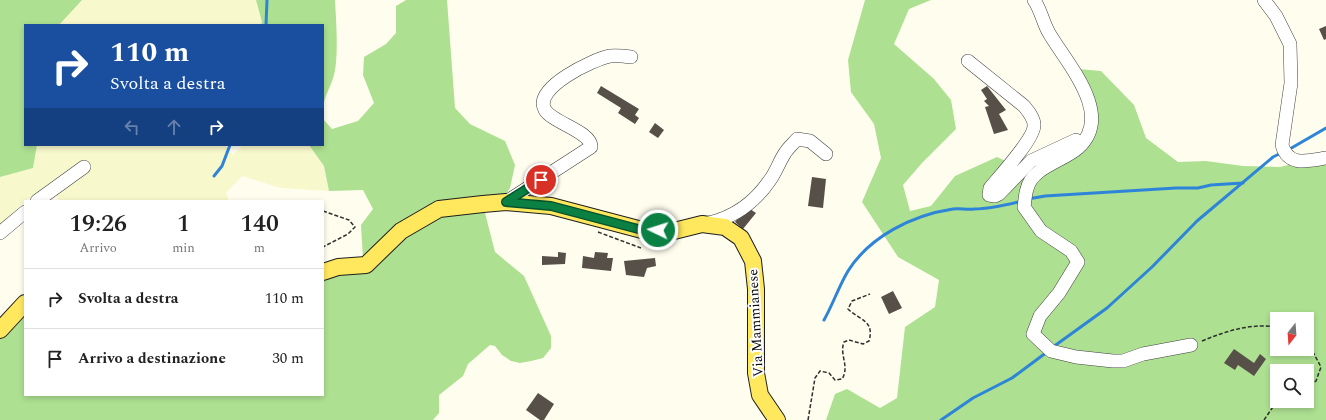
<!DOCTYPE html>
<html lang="it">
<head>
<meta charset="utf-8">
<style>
	:root { --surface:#fff; --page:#f6f6f6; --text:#222; --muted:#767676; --line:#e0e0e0 }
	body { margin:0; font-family:Spectral,serif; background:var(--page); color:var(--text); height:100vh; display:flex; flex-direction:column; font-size:15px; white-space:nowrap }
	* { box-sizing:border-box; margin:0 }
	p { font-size:13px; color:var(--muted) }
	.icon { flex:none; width:22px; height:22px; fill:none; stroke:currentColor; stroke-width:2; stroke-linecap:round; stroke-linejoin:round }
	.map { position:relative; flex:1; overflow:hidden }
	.panel { position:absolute; left:24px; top:200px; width:300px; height:196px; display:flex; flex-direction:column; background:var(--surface); border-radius:0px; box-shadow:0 2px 6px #0003 }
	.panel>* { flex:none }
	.top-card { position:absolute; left:24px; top:24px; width:300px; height:122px; border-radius:0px; box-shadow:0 2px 6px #0003; background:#1a4fa0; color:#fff; overflow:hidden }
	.needle { width:26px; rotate:197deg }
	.fabs { position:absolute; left:1270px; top:312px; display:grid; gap:8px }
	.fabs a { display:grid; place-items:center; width:44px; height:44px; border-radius:0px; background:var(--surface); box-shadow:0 2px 6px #0003; font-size:20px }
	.pin { position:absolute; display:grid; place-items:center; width:34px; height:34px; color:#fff; margin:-17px; border:2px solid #fff; border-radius:50%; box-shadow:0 1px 4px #0007 }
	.me { position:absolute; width:44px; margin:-22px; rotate:274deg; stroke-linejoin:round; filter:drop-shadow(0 0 3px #0008) }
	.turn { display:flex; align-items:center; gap:14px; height:84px; padding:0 20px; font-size:18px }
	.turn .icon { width:52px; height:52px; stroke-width:2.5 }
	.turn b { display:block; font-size:28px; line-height:34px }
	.lanes { display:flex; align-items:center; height:38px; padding:0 20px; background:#0003; justify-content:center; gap:20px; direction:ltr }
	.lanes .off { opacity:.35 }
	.eta { display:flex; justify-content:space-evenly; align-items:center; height:68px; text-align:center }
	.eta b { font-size:24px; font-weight:600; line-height:28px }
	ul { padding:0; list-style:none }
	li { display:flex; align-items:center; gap:12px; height:60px; padding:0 20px; border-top:1px solid var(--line) }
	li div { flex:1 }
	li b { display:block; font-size:15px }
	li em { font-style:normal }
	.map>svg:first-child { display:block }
	.farmland { fill:#f7f8cb }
	.forest { fill:#ade091; fill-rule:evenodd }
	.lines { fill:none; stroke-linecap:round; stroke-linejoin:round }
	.stream { stroke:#2d84d9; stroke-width:3 }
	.building { fill:#575049 }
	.minor-casing { stroke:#404040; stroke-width:14 }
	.major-casing { stroke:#1e1e1e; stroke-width:18 }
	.path { stroke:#2f2f2f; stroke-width:1.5; stroke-dasharray:4 2; stroke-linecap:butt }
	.minor { stroke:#fff; stroke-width:13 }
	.major { stroke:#ffe75e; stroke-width:16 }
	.route-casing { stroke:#07532c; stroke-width:10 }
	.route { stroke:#0b8043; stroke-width:7 }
	.labels { text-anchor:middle; stroke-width:4; stroke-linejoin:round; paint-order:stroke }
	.street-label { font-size:14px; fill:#0d0d0d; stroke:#fff }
</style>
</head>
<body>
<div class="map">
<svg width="1326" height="420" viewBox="0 0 1326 420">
	<rect width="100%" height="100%" fill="#fffdee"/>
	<!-- farmland -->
	<g class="farmland">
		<path d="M82,0H256L262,22L261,25H59Z"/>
		<path d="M37,145H225L233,155L243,145H309L324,166L329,191L281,188L242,176L226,193L229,201H59L51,183L25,201L0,226V177L33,168Z"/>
	</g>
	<!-- forest -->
	<g class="forest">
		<path d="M0,0H82L59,25H25V145H37L33,168L0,177Z"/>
		<path d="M256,0H335C336,20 339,56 334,75C331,87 324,96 323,108V25H261L262,22Z"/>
		<path d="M406,0H447L455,108L470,124L505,141L515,165L510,188L504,198L433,207L363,259L361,225L373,209L363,190L329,191L324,166L309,145H323V119L332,129L358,121L374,103L363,75L364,57L386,44L396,33V6Z"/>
		<path d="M865,0H931L909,9L894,44L934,79L951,100L956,129L922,163L903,185L910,211L931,206L955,176L997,157L1016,166L1038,163L1090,142L1098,114L1078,69L1101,71L1134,105L1146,138L1178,162L1206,161L1243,166L1280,167L1326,156V420H826L835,394L847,389L880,408L897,398L905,327L935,307L939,280L898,257L862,202L881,158L874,124L851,92L848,60ZM1277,319H1307V349H1277ZM1277,371H1307V401H1277Z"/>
		<path d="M484,209L495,252L524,276L551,336V348L543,358L531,361L520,363L511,361L502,355L495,346L490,345L468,364L463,376L439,395V413L433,420H0V337L25,310V395H323V277L356,274L412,230L443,215Z"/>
	</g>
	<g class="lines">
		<!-- stream -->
		<g class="stream">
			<path d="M266,25L267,0"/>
			<path d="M1288,150L1326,128"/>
			<path d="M214,176L222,166L230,145"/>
			<path d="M1028,199L1045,196L1176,188H1198L1211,185L1243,183"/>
			<path d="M824,320C833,304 839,286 848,271C870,236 913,215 953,209C960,208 967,210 974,209C991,209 1006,205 1022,201"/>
			<path d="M1053,347L1107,308L1152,267L1197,221L1273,157L1281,153"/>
			<path d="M941,420L973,398L1012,378L1047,352"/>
		</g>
	</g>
	<!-- building -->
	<g class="building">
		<path d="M1326,26V39L1324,40L1319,29Z"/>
		<path d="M601,86L639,109L635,115L639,118L635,124L618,113L621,108L597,93Z"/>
		<path d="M987,86L1006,110L999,114L1008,130L994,134L985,107L989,106L984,101L987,99L981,90Z"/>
		<path d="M655,123L664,130L658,138L649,132Z"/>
		<path d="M812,177L826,179L823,208L808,206Z"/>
		<path d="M747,207L756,213L743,229L735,222Z"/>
		<path d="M558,252L566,253L565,264L542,265V256L558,257Z"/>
		<path d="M595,252L608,253L607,258H613L611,271L582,268L583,256L594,258Z"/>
		<path d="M655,258L656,266L647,268L644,277L626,275L624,261Z"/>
		<path d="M893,291L902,308L889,314L881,297Z"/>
		<path d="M1234,349L1254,363L1260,354L1266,359L1254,376L1238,365L1235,370L1224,363Z"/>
		<path d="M538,393L554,404L544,420H540L526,410Z"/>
	</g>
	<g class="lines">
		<defs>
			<g id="minor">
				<path d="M1034,0C1041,10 1043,23 1049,33C1067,64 1115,115 1078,148C1062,162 1032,167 1027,189C1025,195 1025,201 1024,207L1041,231L1071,251L1078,262L1059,293L1040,316L1033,334L1051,351L1076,357L1113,361H1123L1143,354L1191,345"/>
				<path d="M1264,0L1276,16L1290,44L1291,83L1282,145C1288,167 1308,161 1326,158"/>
				<path d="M968,61L1024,106C1028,111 1034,118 1034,125C1035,138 999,177 990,188L989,195L995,196L999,194L1031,161L1076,140"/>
				<path d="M37,201L84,167"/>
				<path d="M506,202L591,147C592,132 553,123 545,110C532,88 594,59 610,56C617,55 624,56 631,57"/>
				<path d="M709,223C735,217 755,202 770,180C776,172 779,162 785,153C788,148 793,144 797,139L810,141L826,154"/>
				<path d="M0,233L25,212"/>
			</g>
			<g id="major">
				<path d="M323,272L338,267L366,265L401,231L439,209L483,204L506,202L551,206L642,230L674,231L702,224L725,227L741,238L753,261L756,289V373L760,395L777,420"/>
				<path d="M0,330L25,303"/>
			</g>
		</defs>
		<!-- minor casing -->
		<use href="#minor" class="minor-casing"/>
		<!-- major casing -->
		<use href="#major" class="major-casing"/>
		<!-- path -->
		<g class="path">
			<path d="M323,211L349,220L355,227L348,234L323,247"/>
			<path d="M598,232L641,248"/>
			<path d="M1202,341C1226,331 1251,323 1277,327"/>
			<path d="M1307,341L1321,367L1316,381L1307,387"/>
			<path d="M808,420L815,378L820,371L829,373L835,380L842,379C850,366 839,355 844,342L849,340L863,344L869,341C875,320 859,320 848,309L852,301L870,294"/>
			<path d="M1264,420L1277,401"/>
		</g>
		<!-- minor -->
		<use href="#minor" class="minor"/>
		<!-- major -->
		<use href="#major" class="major"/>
	</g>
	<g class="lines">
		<defs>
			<path id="route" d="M541,180L506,202L551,206L642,230H658"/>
		</defs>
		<!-- route casing -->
		<use href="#route" class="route-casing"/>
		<!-- route -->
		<use href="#route" class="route"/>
	</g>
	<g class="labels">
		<!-- street labels -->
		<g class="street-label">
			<text transform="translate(755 323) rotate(-93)" y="5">Via Mammianese</text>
		</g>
	</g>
</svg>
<div class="fabs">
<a><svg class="needle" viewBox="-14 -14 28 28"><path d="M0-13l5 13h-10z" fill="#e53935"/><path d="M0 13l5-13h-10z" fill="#767676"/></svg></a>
<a><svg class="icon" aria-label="search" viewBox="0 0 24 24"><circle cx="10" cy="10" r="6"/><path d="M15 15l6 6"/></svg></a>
</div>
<div class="pin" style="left:541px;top:180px;background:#d93025"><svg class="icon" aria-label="arrive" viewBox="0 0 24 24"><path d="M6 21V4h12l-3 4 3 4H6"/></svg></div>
<svg class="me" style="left:658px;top:230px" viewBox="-20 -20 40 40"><circle r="17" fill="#0b8043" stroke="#fff" stroke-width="3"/><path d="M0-11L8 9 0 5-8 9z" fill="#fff"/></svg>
<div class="top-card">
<div class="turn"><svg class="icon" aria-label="right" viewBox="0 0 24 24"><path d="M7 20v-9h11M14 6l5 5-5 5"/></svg><div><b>110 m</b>Svolta a destra</div></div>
<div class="lanes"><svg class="icon off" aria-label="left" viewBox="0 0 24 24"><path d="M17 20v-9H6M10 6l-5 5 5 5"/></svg><svg class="icon off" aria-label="ahead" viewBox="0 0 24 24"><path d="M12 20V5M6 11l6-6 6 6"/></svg><svg class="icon" aria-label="right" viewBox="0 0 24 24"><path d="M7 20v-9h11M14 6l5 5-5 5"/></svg></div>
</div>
<section class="panel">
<div class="eta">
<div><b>19:26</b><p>Arrivo</p></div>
<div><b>1</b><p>min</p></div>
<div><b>140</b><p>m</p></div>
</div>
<ul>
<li><svg class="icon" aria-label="right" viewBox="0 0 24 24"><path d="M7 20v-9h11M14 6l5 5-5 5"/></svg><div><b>Svolta a destra</b></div><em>110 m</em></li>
<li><svg class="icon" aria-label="arrive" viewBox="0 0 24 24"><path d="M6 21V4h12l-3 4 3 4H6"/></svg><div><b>Arrivo a destinazione</b></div><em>30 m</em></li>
</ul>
</section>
</div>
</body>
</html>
